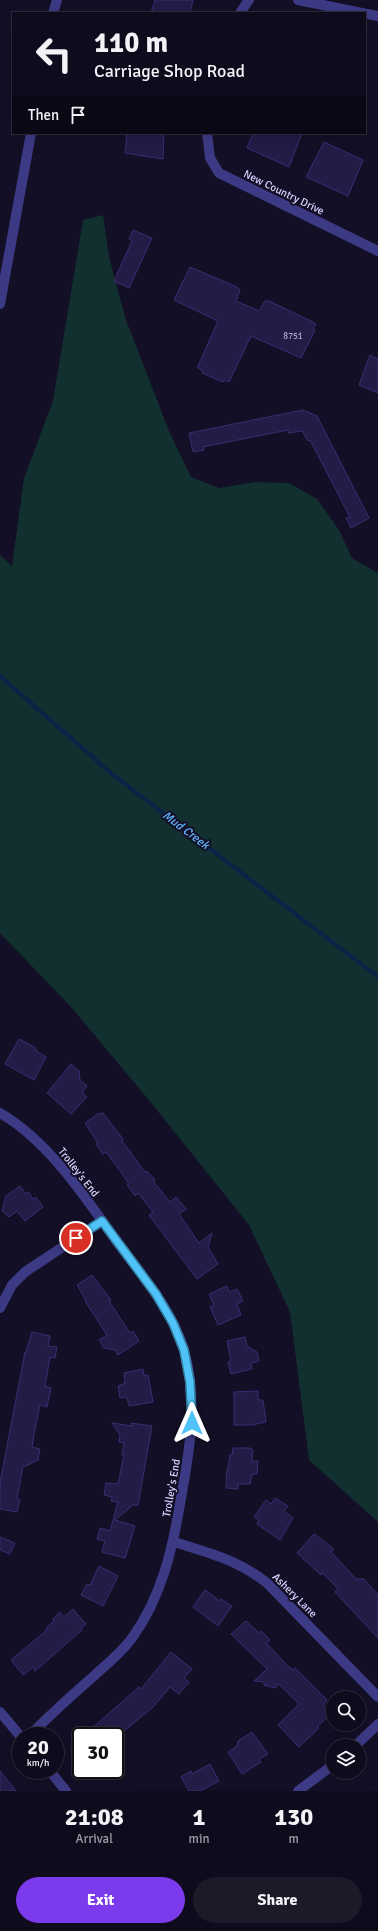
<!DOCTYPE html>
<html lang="en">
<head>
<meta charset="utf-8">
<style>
	:root { --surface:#0e0b1c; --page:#1c1929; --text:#f1f3f6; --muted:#9b9ba3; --line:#2e2b3b; --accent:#7c3aed }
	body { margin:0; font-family:Signika,sans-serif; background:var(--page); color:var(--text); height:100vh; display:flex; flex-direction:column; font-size:15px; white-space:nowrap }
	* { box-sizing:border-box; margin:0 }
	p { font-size:13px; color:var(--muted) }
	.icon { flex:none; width:22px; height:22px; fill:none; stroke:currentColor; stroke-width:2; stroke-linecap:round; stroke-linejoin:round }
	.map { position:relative; height:1791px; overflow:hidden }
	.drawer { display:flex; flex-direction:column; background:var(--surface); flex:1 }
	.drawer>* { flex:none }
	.top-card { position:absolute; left:12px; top:12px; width:354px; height:122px; border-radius:0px; box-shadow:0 4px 16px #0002,0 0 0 1px var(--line); background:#0e0b1c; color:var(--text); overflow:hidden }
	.controls { position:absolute; left:326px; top:1691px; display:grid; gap:8px }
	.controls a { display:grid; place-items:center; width:40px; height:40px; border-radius:50%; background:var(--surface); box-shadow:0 4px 16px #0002,0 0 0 1px var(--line); font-size:20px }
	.speed { position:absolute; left:12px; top:1727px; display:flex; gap:8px; font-size:20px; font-weight:700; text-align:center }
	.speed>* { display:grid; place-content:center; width:52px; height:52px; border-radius:50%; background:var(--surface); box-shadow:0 4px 16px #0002,0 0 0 1px var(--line); line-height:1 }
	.speed small { font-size:10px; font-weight:400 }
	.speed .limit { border:2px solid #111; border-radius:6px; background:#fff; color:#111 }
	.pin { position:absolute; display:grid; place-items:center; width:34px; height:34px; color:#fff; margin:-17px; border:2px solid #fff; border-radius:50%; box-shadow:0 1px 4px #0007 }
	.me { position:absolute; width:44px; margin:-22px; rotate:0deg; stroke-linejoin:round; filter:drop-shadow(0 0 3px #0008) }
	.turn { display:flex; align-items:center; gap:14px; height:84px; padding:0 16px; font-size:18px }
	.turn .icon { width:52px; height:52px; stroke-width:2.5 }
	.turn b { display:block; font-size:28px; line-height:34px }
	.then { display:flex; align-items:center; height:38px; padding:0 16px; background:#0003; gap:8px; font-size:15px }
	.eta { display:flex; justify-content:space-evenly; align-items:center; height:68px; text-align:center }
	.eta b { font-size:24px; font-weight:800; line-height:28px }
	.action { display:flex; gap:8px; margin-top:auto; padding:8px 16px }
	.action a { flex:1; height:46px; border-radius:24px; background:var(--accent); color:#fff; font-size:16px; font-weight:800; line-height:46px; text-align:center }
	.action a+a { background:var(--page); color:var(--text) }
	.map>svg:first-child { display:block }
	.green { fill:#12302f }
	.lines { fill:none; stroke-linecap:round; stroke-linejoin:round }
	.stream { stroke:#0c2248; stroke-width:4 }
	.building { fill:#241b47; stroke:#3b2d73 }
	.minor { stroke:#3d3a85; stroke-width:10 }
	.route-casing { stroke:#337fa1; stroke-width:10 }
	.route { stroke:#4fc3f7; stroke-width:7 }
	.labels { text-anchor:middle; stroke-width:4; stroke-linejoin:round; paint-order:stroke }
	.number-label { font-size:9px; fill:#aca6d1 }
	.street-label { font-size:11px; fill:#d9d4ff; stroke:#130f26 }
	.water-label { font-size:12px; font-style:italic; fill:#62b6ff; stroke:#130f26 }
</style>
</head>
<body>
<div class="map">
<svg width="378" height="1791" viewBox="0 0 378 1791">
	<rect width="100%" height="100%" fill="#130f26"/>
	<!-- green -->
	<path class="green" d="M103,215L109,257L126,320L169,431L191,477L219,488L255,482L289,483L317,499L339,530L352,558L378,573V1522L309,1460L290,1312L249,1225L148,1099L71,1007L0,933V555L12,566L24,478L53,401L83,220Z"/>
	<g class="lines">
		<!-- stream -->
		<path class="stream" d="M0,676L112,774L378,977"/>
	</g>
	<!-- building -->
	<g class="building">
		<path d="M155,0H193L190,13H151Z"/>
		<path d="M127,133H164L163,159L125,153Z"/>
		<path d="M253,133H302L289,167L247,148Z"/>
		<path d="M324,142L363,160L348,196L306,177Z"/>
		<path d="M133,230L152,238L129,288L114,281L132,241L129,239Z"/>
		<path d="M190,267L237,287L240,290L236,301L259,311L265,301H269L313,322L316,324L313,329L315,330L301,358L251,336L229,382L224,380L223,382L202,373L203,371L198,368V366L218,321L174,300Z"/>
		<path d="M370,355L378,359V393L359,385Z"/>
		<path d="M303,410L317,416L369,518L351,528L346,518L350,517L310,440L308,441L302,431L288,433V430L203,447L204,450L193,452L189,433Z"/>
		<path d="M19,1039L36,1048L35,1050L46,1057L34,1080L5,1064Z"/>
		<path d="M71,1064L79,1071L80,1080L87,1086L82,1092L87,1097L71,1114L47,1093Z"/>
		<path d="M103,1113L123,1139L122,1141L145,1172L147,1171L155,1180L153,1181L170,1202L176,1197L186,1209L179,1214L199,1243L212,1233L208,1247L218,1264L197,1279L149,1215L153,1212L138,1193L135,1196L127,1185L129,1184L121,1172L106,1152L103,1154L96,1144L98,1143L85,1123L98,1114Z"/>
		<path d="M20,1186L26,1194L28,1192L33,1199L36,1197L43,1207L25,1221L17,1211L9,1217L2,1211L6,1196Z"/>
		<path d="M92,1275L111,1300L109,1301L122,1321L130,1333L133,1331L139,1341L118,1355L115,1350L104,1348L99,1340L107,1335L85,1301L86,1300L77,1285Z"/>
		<path d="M227,1286L229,1292L237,1289L243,1301L237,1304L241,1315L218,1325L210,1307L214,1305L209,1294Z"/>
		<path d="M32,1332L50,1336L48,1346L57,1347L55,1358L50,1357L45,1386L51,1388L47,1407L40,1405L34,1434L32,1447L40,1449L38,1460L26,1466H23L17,1499H20L17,1512L0,1509V1483L25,1352H26Z"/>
		<path d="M245,1337L247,1346L257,1352L259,1361L251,1363L252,1369L231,1374L228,1362L231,1361L227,1341Z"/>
		<path d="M143,1369L144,1376L148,1375L153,1402L129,1406L127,1397L120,1398L118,1386L125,1383L124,1373Z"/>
		<path d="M258,1391V1400H263L266,1422L252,1425H234V1392Z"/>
		<path d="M112,1423L132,1426L131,1423L152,1426L138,1505H133L115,1520L135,1526L125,1558L102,1552L105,1541L97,1539L100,1528L110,1531L118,1502L111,1501L112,1497L104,1495L106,1483L118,1484L124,1455H122L124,1443L119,1442L120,1435Z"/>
		<path d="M233,1448H250L253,1450L252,1461H258L257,1474H252L250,1484H238V1489L226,1488L227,1469H228L230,1455H232Z"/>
		<path d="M275,1498L288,1506L284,1511L293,1518L280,1540L257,1524L259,1520L254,1517L266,1500L271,1504Z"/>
		<path d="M314,1534L334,1549L331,1552L356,1579H364L378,1595V1638L335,1592L338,1589L323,1573L321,1575L297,1553Z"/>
		<path d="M0,1537L15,1543L10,1554L0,1550Z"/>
		<path d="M99,1566L118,1576L103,1606L81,1595L87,1584L90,1585Z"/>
		<path d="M205,1590L220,1601L221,1599L232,1606L218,1626L193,1607Z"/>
		<path d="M73,1609L86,1624L81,1628L82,1630L35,1671L33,1667L23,1675L11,1660L47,1630L46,1628L54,1621L53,1619L60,1612L64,1617Z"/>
		<path d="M246,1621L259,1633L261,1631L270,1640L266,1643L286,1664L293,1670L295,1668L327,1700L323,1706L331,1714L317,1727L319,1728L299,1747L278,1725L299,1704L279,1684L275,1688L264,1685V1682L254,1681L267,1669L231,1634Z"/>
		<path d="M171,1652L192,1669L184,1678L189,1682L179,1694L170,1687L153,1707L118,1736H83L139,1687L141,1689Z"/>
		<path d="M252,1732L268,1754L259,1759L261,1762L242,1774L228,1752L237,1746L238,1741Z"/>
		<path d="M210,1764L219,1781L200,1791H189L181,1777L191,1771L192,1774Z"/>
		<path d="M0,1771L16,1791H0Z"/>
	</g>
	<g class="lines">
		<!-- minor -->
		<g class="minor">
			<path d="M298,0L378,16"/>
			<path d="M53,13L57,0"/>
			<path d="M240,13L249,0"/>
			<path d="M207,133L210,158L219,173L378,251"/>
			<path d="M0,304L31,133"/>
			<path d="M0,1113C47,1140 84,1195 115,1239C141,1274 171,1308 184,1350C198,1400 190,1449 181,1498C173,1547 162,1597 132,1638C122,1652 107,1664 95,1675C72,1695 50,1715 29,1736"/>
			<path d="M0,1308L12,1285L25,1272L102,1221"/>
			<path d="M174,1542C209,1553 238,1560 267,1583L378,1697"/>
			<path d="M0,1712L21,1737"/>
			<path d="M355,1746L378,1724"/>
			<path d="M49,1770L66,1791"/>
			<path d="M298,1791L333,1765"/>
		</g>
	</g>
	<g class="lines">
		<defs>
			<path id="route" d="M76,1238L102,1221L156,1294L173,1323L184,1350L190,1382L192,1423"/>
		</defs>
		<!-- route casing -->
		<use href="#route" class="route-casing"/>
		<!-- route -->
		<use href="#route" class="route"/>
	</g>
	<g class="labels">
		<!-- number labels -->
		<g class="number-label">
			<text x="293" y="339">8751</text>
		</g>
		<!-- street labels -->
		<g class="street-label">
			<text transform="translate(284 192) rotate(26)" y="4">New Country Drive</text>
			<text transform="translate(79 1172) rotate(52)" y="4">Trolley's End</text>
			<text transform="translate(171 1488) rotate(-80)" y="4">Trolley's End</text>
			<text transform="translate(295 1595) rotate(45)" y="4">Ashery Lane</text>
		</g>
		<!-- water labels -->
		<g class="water-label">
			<text transform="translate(186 830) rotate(37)" y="4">Mud Creek</text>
		</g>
	</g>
</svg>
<div class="controls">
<a><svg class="icon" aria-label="search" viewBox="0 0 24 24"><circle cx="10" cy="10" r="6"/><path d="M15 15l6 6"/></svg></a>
<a><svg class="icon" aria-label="layers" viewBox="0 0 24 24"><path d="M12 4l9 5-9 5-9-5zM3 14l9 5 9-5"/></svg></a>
</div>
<div class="speed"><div>20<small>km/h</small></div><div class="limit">30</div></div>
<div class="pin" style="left:76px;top:1238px;background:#d93025"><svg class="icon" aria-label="arrive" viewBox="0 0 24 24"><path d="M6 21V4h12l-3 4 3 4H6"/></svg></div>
<svg class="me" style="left:192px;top:1423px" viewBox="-20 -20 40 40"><path d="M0-17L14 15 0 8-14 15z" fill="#4fc3f7" stroke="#fff" stroke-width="4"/></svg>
<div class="top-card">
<div class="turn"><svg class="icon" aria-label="left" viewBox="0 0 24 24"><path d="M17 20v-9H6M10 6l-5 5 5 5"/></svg><div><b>110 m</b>Carriage Shop Road</div></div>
<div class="then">Then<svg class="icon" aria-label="arrive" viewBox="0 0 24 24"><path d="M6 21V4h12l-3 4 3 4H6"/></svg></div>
</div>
</div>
<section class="drawer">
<div class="eta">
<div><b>21:08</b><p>Arrival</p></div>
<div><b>1</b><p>min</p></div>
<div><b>130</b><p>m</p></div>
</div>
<div class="action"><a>Exit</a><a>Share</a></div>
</section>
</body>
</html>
